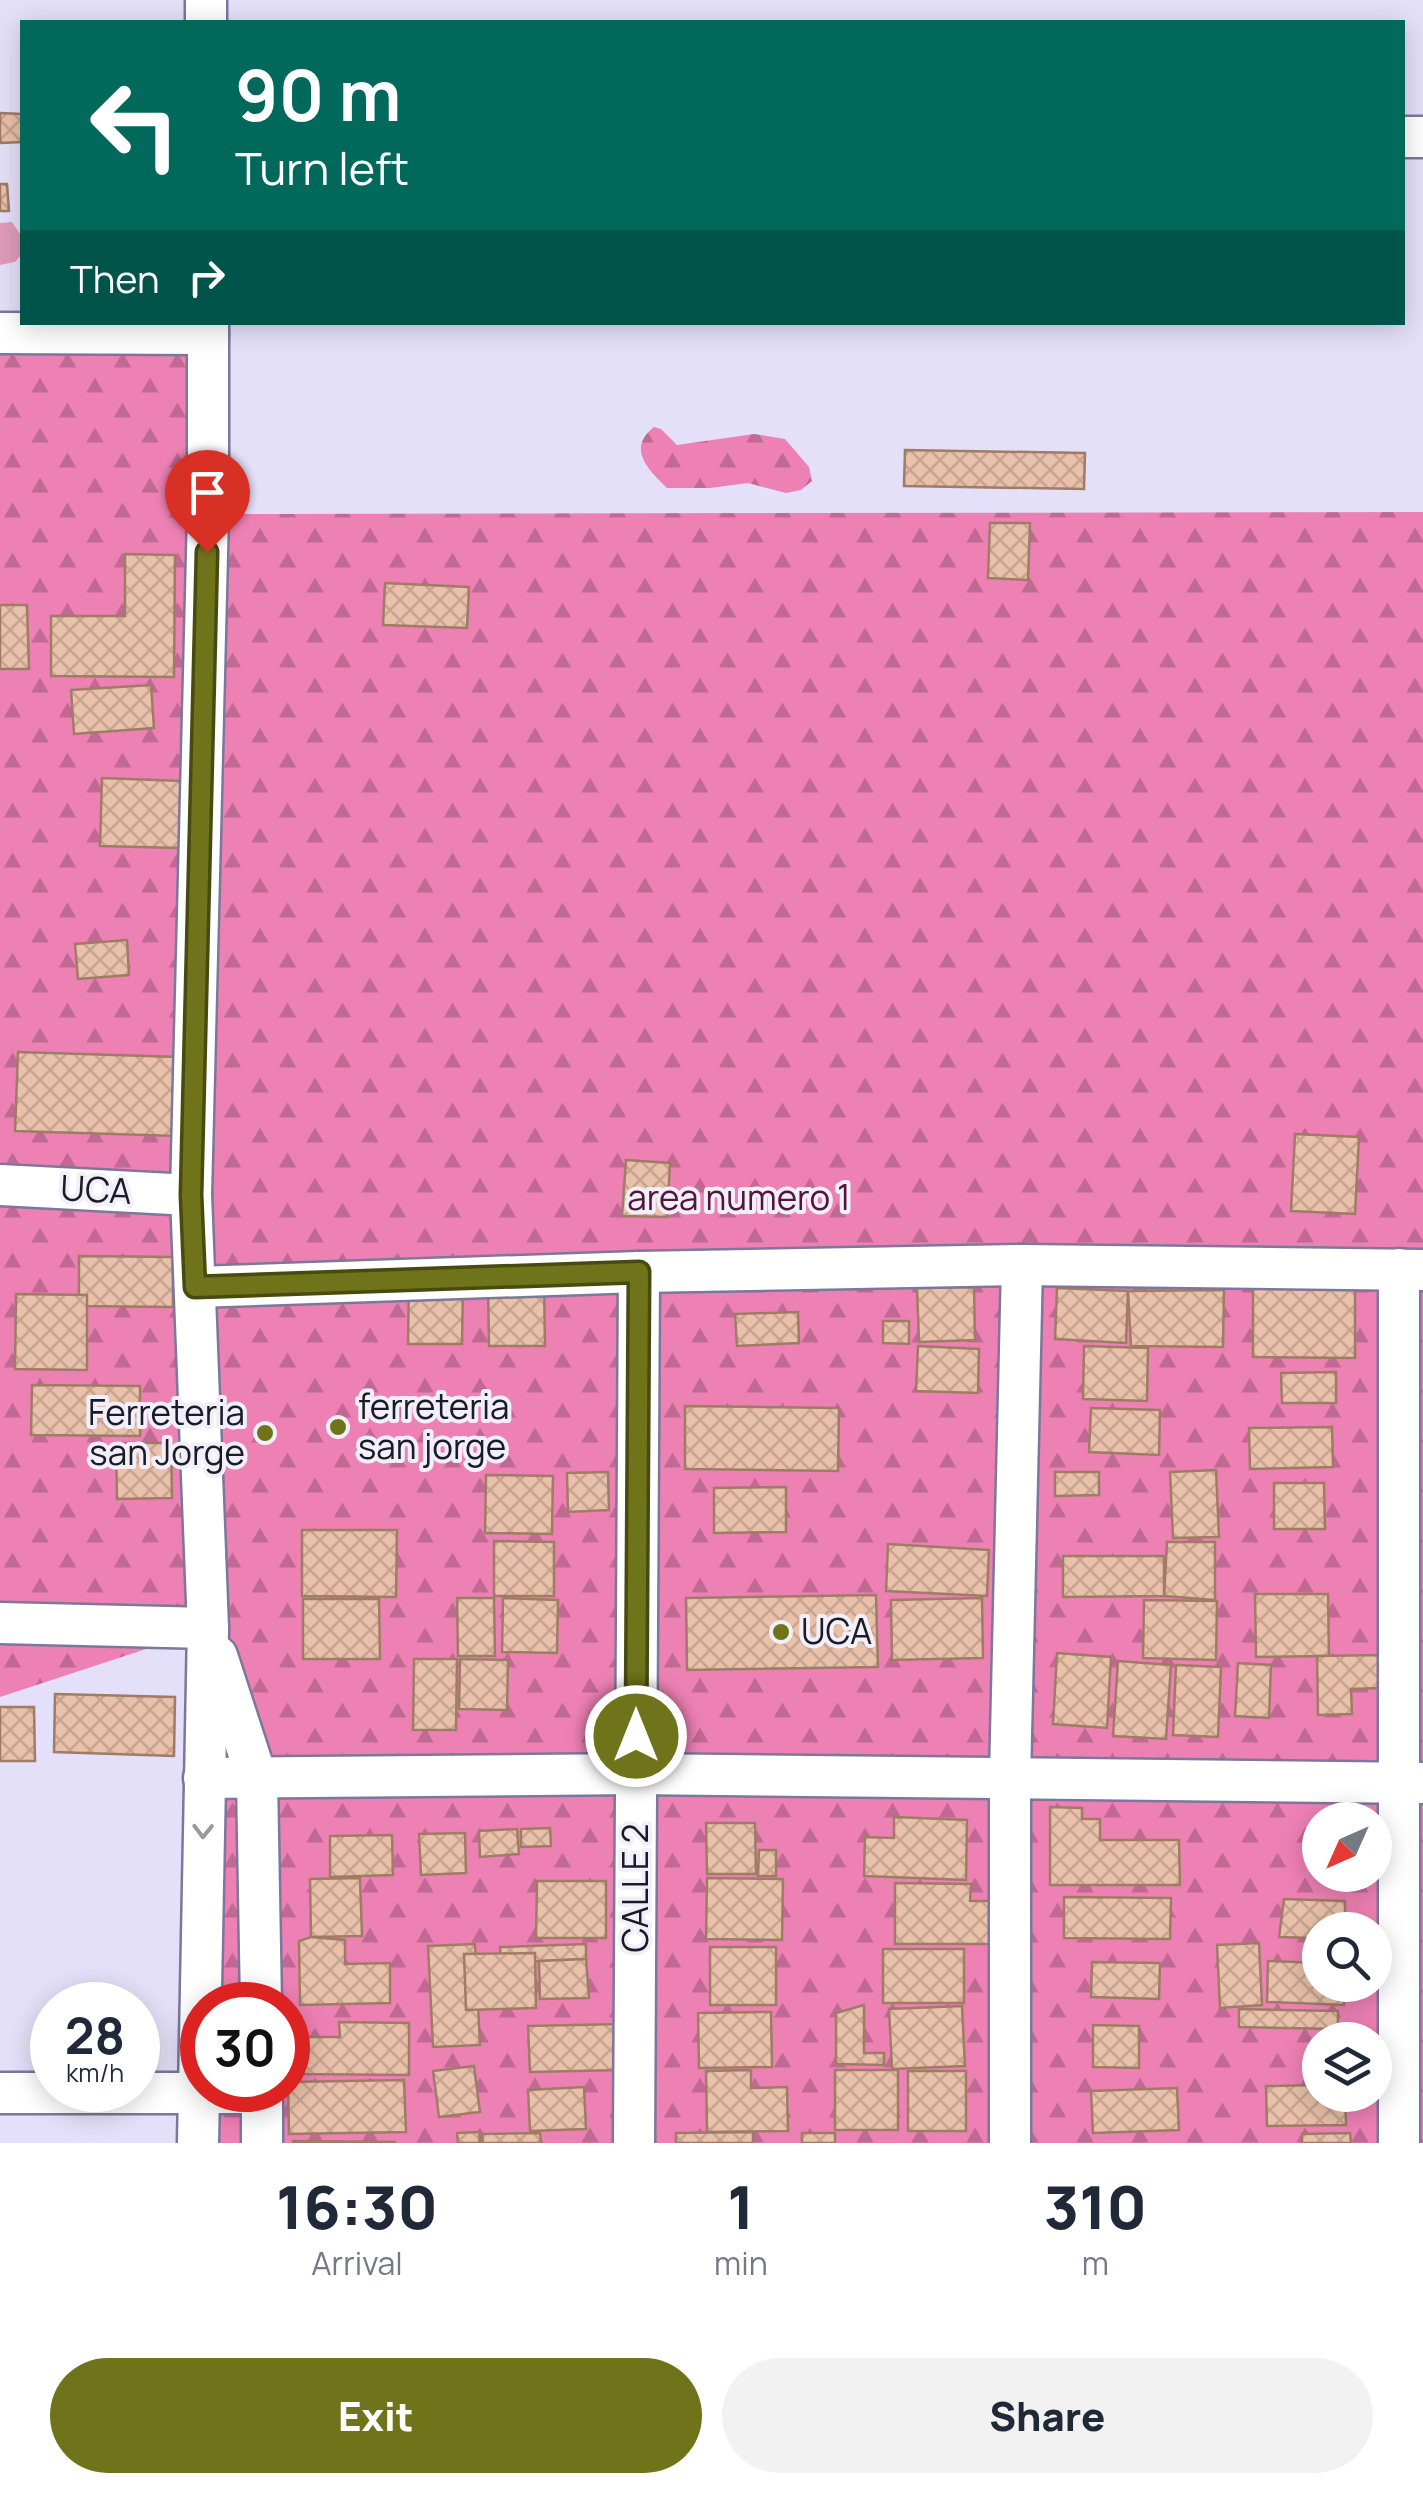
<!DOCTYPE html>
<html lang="en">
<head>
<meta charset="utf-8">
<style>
	:root { --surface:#fff; --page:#f2f2f3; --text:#1f2937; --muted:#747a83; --accent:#6f7319 }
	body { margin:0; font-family:Manrope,sans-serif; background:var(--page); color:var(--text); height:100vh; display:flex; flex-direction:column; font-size:38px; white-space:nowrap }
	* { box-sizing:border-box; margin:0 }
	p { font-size:32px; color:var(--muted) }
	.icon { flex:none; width:55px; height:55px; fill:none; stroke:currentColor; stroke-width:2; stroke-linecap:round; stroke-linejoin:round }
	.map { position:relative; height:2143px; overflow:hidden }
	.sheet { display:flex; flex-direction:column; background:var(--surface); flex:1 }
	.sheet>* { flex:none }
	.guide { position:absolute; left:20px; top:20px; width:1385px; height:305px; border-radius:0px; box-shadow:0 5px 25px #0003; background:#00695c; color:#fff; overflow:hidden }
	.needle { width:65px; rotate:225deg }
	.controls { position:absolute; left:1302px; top:1802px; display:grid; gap:20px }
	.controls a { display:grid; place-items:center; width:90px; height:90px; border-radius:50%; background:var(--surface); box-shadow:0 5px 25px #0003; font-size:50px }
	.speed { position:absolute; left:30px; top:1982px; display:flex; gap:20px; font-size:50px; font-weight:700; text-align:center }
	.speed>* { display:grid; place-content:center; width:130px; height:130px; border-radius:50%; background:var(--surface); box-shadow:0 5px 25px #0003; line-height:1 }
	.speed small { font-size:25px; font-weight:400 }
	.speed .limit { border:15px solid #d22; background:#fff; color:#111 }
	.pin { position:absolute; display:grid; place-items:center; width:85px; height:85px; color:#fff; margin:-102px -42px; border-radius:50% 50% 50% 0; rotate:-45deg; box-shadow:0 0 10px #0007 }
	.pin .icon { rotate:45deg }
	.me { position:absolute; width:110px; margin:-55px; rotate:0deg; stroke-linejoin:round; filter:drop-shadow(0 0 8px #0008) }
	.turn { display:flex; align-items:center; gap:35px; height:210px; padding:0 50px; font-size:45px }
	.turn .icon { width:130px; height:130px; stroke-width:2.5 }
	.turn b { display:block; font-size:70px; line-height:85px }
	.then { display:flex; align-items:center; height:95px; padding:0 50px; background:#0003; gap:20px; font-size:38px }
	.eta { display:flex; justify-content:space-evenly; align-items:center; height:170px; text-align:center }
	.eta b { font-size:60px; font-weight:800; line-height:70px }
	.button { display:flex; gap:20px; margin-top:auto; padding:20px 50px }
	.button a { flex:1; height:115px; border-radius:60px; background:var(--accent); color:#fff; font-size:40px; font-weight:800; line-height:115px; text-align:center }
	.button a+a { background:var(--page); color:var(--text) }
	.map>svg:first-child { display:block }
	.green { fill:#df9cb9 }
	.forest { fill:url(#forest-firs); fill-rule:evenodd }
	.building { fill:url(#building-cross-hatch); stroke:#a07b66; stroke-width:2.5 }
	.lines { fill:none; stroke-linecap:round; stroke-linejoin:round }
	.minor-casing { stroke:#7c779c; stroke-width:45 }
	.minor { stroke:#fff; stroke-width:40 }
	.oneway { stroke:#99989e }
	.route-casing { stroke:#484b10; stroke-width:25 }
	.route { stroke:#6f7319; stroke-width:18 }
	.poi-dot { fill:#6f7319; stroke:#f1f0f8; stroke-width:4 }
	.labels { text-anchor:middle; stroke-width:8; stroke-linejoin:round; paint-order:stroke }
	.street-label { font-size:35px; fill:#1c1928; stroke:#f1f0f8 }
	.park-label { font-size:35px; fill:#571338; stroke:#f1f0f8 }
	.poi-label { font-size:35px; fill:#1c1928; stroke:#f1f0f8; text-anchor:start }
</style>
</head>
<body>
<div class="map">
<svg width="1423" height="2143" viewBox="0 0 1423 2143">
	<defs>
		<pattern id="forest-firs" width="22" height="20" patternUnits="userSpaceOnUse" patternTransform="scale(2.5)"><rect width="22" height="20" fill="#ee81b4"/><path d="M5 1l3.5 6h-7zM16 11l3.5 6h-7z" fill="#c06992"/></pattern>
		<pattern id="building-cross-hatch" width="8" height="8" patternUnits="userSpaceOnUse" patternTransform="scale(2.5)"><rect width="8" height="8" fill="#e9c0a9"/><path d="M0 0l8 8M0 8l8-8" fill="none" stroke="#c7a491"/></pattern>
	</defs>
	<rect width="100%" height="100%" fill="#e4e0f9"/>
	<!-- green -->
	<path class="green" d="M12,222L20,234L22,254L15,262L0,265V223Z"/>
	<!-- forest -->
	<g class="forest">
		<path d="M0,333L208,334L209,514L1423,512V2143H203L204,2090H288V2005H205L207,1629L0,1697ZM1320,1820H1375V1875H1320ZM1320,1930H1375V1985H1320ZM1320,2040H1375V2095H1320Z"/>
		<path d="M654,427L661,429L677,445L754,434L785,439L809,467L812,481L801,490L786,493L748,483L710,488H667C647,469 627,448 654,427Z"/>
	</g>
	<!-- building -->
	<g class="building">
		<path d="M0,113L22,114V142L0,143Z"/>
		<path d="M0,184H7L9,211H0Z"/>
		<path d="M905,450L1085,453L1084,489L904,486Z"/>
		<path d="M990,523H1030L1028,580L988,578Z"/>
		<path d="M125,554L175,555L174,677L51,676V616H125Z"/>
		<path d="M385,583L469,587L467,628L383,625Z"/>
		<path d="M0,605H27L29,669H0Z"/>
		<path d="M151,685L154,728L74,734L71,690Z"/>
		<path d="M102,778L182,781L180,848L100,846Z"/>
		<path d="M127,940L129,975L78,979L75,944Z"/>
		<path d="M18,1052L179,1057L177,1136L15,1131Z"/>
		<path d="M1295,1134L1359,1137L1355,1214L1291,1211Z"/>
		<path d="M626,1160L670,1163L667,1217L622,1216Z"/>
		<path d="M79,1256L173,1257V1307L79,1306Z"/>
		<path d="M409,1281L463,1282L462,1344H408Z"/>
		<path d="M488,1283H544L545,1346H489Z"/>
		<path d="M974,1287L975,1340L919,1342L917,1288Z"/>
		<path d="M1253,1287L1355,1288V1358L1253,1357Z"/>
		<path d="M1057,1288L1128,1291L1126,1343L1055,1339Z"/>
		<path d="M1224,1290L1223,1347L1131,1346L1128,1291Z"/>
		<path d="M16,1294L87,1295V1370L15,1369Z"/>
		<path d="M798,1312L799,1343L737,1346L735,1314Z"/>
		<path d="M883,1321H909V1344L883,1343Z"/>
		<path d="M918,1346L979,1349L978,1393L916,1391Z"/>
		<path d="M1084,1346L1148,1348L1147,1401L1083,1399Z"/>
		<path d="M1336,1372V1403H1282L1281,1373Z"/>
		<path d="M32,1385L140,1386V1436L31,1435Z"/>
		<path d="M685,1406L839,1408L838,1471L685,1469Z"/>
		<path d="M1091,1408L1160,1410L1159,1455L1089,1452Z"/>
		<path d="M1332,1427L1333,1467L1250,1469L1249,1428Z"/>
		<path d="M116,1443H171L172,1498L117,1499Z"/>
		<path d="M1216,1470L1219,1537L1173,1538L1170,1472Z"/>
		<path d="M608,1472L609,1510L568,1512L567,1473Z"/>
		<path d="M1055,1472H1099V1495L1055,1496Z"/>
		<path d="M486,1475L553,1476L552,1534L485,1533Z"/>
		<path d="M1274,1483H1324L1325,1529H1274Z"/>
		<path d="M786,1487V1532L714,1533V1488Z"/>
		<path d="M302,1530H397L396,1597L302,1596Z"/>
		<path d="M494,1541L554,1542V1596H494Z"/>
		<path d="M1167,1542H1215V1600L1164,1596Z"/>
		<path d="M888,1544L989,1550L987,1596L886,1591Z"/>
		<path d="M1063,1556H1164V1596L1063,1597Z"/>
		<path d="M1255,1594H1328L1329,1656L1256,1657Z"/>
		<path d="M876,1595L878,1667L687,1670L686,1598Z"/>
		<path d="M457,1598H494L495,1656H458Z"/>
		<path d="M503,1598L558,1600L557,1653L502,1652Z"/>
		<path d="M982,1598L983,1658L892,1660L891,1600Z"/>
		<path d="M303,1599H379L380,1659H303Z"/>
		<path d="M1144,1600L1217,1601L1216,1660L1143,1658Z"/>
		<path d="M1057,1653L1111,1657L1107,1728L1053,1724Z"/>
		<path d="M1380,1655L1381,1688L1351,1689L1352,1714L1318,1715L1317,1656Z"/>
		<path d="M414,1659H457L456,1730H413Z"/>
		<path d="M460,1659L508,1660L507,1710L459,1709Z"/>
		<path d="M1118,1661L1171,1665L1166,1739L1113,1736Z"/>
		<path d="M1238,1663L1271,1665L1269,1718L1235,1716Z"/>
		<path d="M1176,1665L1221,1667L1218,1737L1173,1735Z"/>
		<path d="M55,1694L175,1697L174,1756L54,1752Z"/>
		<path d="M0,1707H34L35,1761H0Z"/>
		<path d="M1050,1807L1082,1808V1819H1100V1840H1179L1180,1885H1050Z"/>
		<path d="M894,1817L967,1820L966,1880L864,1876L865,1837L894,1838Z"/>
		<path d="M706,1823H755L756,1874H707Z"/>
		<path d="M550,1828L551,1846L521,1847V1829Z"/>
		<path d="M517,1829L519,1854L480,1857L479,1831Z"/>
		<path d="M465,1833L466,1873L421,1875L419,1834Z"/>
		<path d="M392,1835L393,1875L330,1877V1836Z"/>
		<path d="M759,1850H776V1876H758Z"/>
		<path d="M360,1878L362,1936L311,1937L310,1879Z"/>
		<path d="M707,1878L783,1879L782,1940L706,1939Z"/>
		<path d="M537,1881H606V1938H536Z"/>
		<path d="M895,1883L971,1884L970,1901H997V1944H895Z"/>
		<path d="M1064,1897L1171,1898L1170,1939L1064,1938Z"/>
		<path d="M1284,1899L1345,1901V1930H1320V1944H1310L1308,1938L1279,1937Z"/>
		<path d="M311,1937L345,1940V1964L390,1963V2003L300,2005L299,1941Z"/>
		<path d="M1259,1943L1262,2005L1220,2008L1217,1945Z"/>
		<path d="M475,1944L480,2045L433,2047L428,1946Z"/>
		<path d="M586,1944V1959L501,1963L500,1947Z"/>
		<rect x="710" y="1947" width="66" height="58"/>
		<rect x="883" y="1949" width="81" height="54"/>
		<path d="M535,1953L536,2008L466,2010L464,1954Z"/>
		<path d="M586,1959L589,1998L540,1999L539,1961Z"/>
		<path d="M1268,1961L1320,1963V1985H1345L1344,2005L1267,2002Z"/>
		<path d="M1092,1962L1160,1963L1159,1999L1091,1997Z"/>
		<path d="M864,2005V2053H884V2065L836,2064V2013Z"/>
		<path d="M962,2006L965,2066L892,2069L889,2009Z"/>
		<path d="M1239,2009L1338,2011V2029L1239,2027Z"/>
		<path d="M771,2012L772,2067L699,2068L698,2013Z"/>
		<path d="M339,2022L409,2023V2075L294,2074V2037H340Z"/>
		<path d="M621,2024L623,2070L530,2072L528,2026Z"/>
		<path d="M1093,2025L1139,2026V2068L1093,2067Z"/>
		<path d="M474,2066L480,2112L439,2117L433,2071Z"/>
		<path d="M751,2070V2088L787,2087L788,2131L707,2132L706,2071Z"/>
		<rect x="835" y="2070" width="63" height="60"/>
		<rect x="908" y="2071" width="58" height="60"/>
		<path d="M404,2080L406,2132L289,2134L288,2082Z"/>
		<path d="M1320,2085V2095H1345L1346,2125L1267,2126L1266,2086Z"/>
		<path d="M584,2087L586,2129L530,2131L528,2090Z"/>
		<path d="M1177,2088L1179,2130L1093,2133L1091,2091Z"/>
		<path d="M479,2132L480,2143H458L457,2133Z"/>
		<path d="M753,2132V2143H676V2133Z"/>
		<path d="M540,2133L541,2143H483L482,2134Z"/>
		<rect x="802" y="2133" width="33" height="10"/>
		<path d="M1350,2133L1351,2143H1302V2134Z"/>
		<path d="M293,2141L395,2142V2143H293Z"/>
	</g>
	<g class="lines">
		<defs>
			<g id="minor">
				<path d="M206,0V22"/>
				<path d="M1402,137H1423"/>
				<path d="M0,333L208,334"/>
				<path d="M0,1185L191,1195"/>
				<path d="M1399,1269V2143"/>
				<path d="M195,1287L639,1272L1022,1265L1423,1270"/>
				<path d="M0,1623L208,1628"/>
				<path d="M217,1656L257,1779L261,2005"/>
				<path d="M204,1778L636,1774L1423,1783"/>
				<path d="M0,2093H262"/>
				<path d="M198,2143L208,1628L191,1195L208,514V322"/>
				<path d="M262,2143V2090"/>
				<path d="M634,2143L639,1272"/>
				<path d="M1010,2143V1778L1022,1265"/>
			</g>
		</defs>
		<!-- minor casing -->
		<use href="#minor" class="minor-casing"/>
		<!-- minor -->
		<use href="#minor" class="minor"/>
	</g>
	<!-- one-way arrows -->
	<defs><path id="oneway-chevron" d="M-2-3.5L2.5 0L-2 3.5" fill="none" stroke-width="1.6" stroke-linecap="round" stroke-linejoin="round" transform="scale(2.5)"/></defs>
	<use class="oneway" href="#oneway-chevron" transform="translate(203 1831) rotate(91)"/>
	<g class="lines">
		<defs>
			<path id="route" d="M207,552L191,1195L195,1287L639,1272L636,1736"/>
		</defs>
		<!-- route casing -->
		<use href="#route" class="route-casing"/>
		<!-- route -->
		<use href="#route" class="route"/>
	</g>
	<!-- markers -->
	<g class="poi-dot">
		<circle cx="338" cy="1427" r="10"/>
		<circle cx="265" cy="1433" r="10"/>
		<circle cx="781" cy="1632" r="10"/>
	</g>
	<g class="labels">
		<!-- street labels -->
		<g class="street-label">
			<text transform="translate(96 1190) rotate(3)" y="12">UCA</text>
			<text transform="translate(636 1888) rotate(-90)" y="12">CALLE 2</text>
		</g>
		<!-- park labels -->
		<g class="park-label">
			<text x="739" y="1210">area numero 1</text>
		</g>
		<!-- poi labels -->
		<g class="poi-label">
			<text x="358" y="1419">ferreteria<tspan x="358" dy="40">san jorge</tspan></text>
			<text x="245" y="1425" text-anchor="end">Ferreteria<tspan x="245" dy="40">san Jorge</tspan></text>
			<text x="801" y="1644">UCA</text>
		</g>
	</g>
</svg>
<div class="controls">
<a><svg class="needle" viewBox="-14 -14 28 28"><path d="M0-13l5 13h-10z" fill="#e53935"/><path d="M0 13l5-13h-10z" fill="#747a83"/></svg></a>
<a><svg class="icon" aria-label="search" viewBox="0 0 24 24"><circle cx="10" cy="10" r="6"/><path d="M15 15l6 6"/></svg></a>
<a><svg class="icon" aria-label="layers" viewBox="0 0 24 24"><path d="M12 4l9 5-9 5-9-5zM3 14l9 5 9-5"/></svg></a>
</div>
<div class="speed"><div>28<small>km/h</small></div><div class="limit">30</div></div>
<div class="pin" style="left:207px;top:552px;background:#d93025"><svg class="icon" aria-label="arrive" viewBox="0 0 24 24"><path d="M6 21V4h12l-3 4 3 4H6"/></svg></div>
<svg class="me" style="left:636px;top:1736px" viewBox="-20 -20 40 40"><circle r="17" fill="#6f7319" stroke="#fff" stroke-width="3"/><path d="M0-11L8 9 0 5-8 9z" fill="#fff"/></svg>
<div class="guide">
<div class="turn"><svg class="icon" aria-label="left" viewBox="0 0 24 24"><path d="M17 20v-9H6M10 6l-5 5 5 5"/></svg><div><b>90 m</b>Turn left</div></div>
<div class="then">Then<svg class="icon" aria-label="right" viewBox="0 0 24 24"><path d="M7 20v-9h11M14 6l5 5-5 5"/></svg></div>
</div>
</div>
<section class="sheet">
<div class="eta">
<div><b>16:30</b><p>Arrival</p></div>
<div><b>1</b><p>min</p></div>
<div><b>310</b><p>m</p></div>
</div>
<div class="button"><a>Exit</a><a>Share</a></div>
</section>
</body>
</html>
